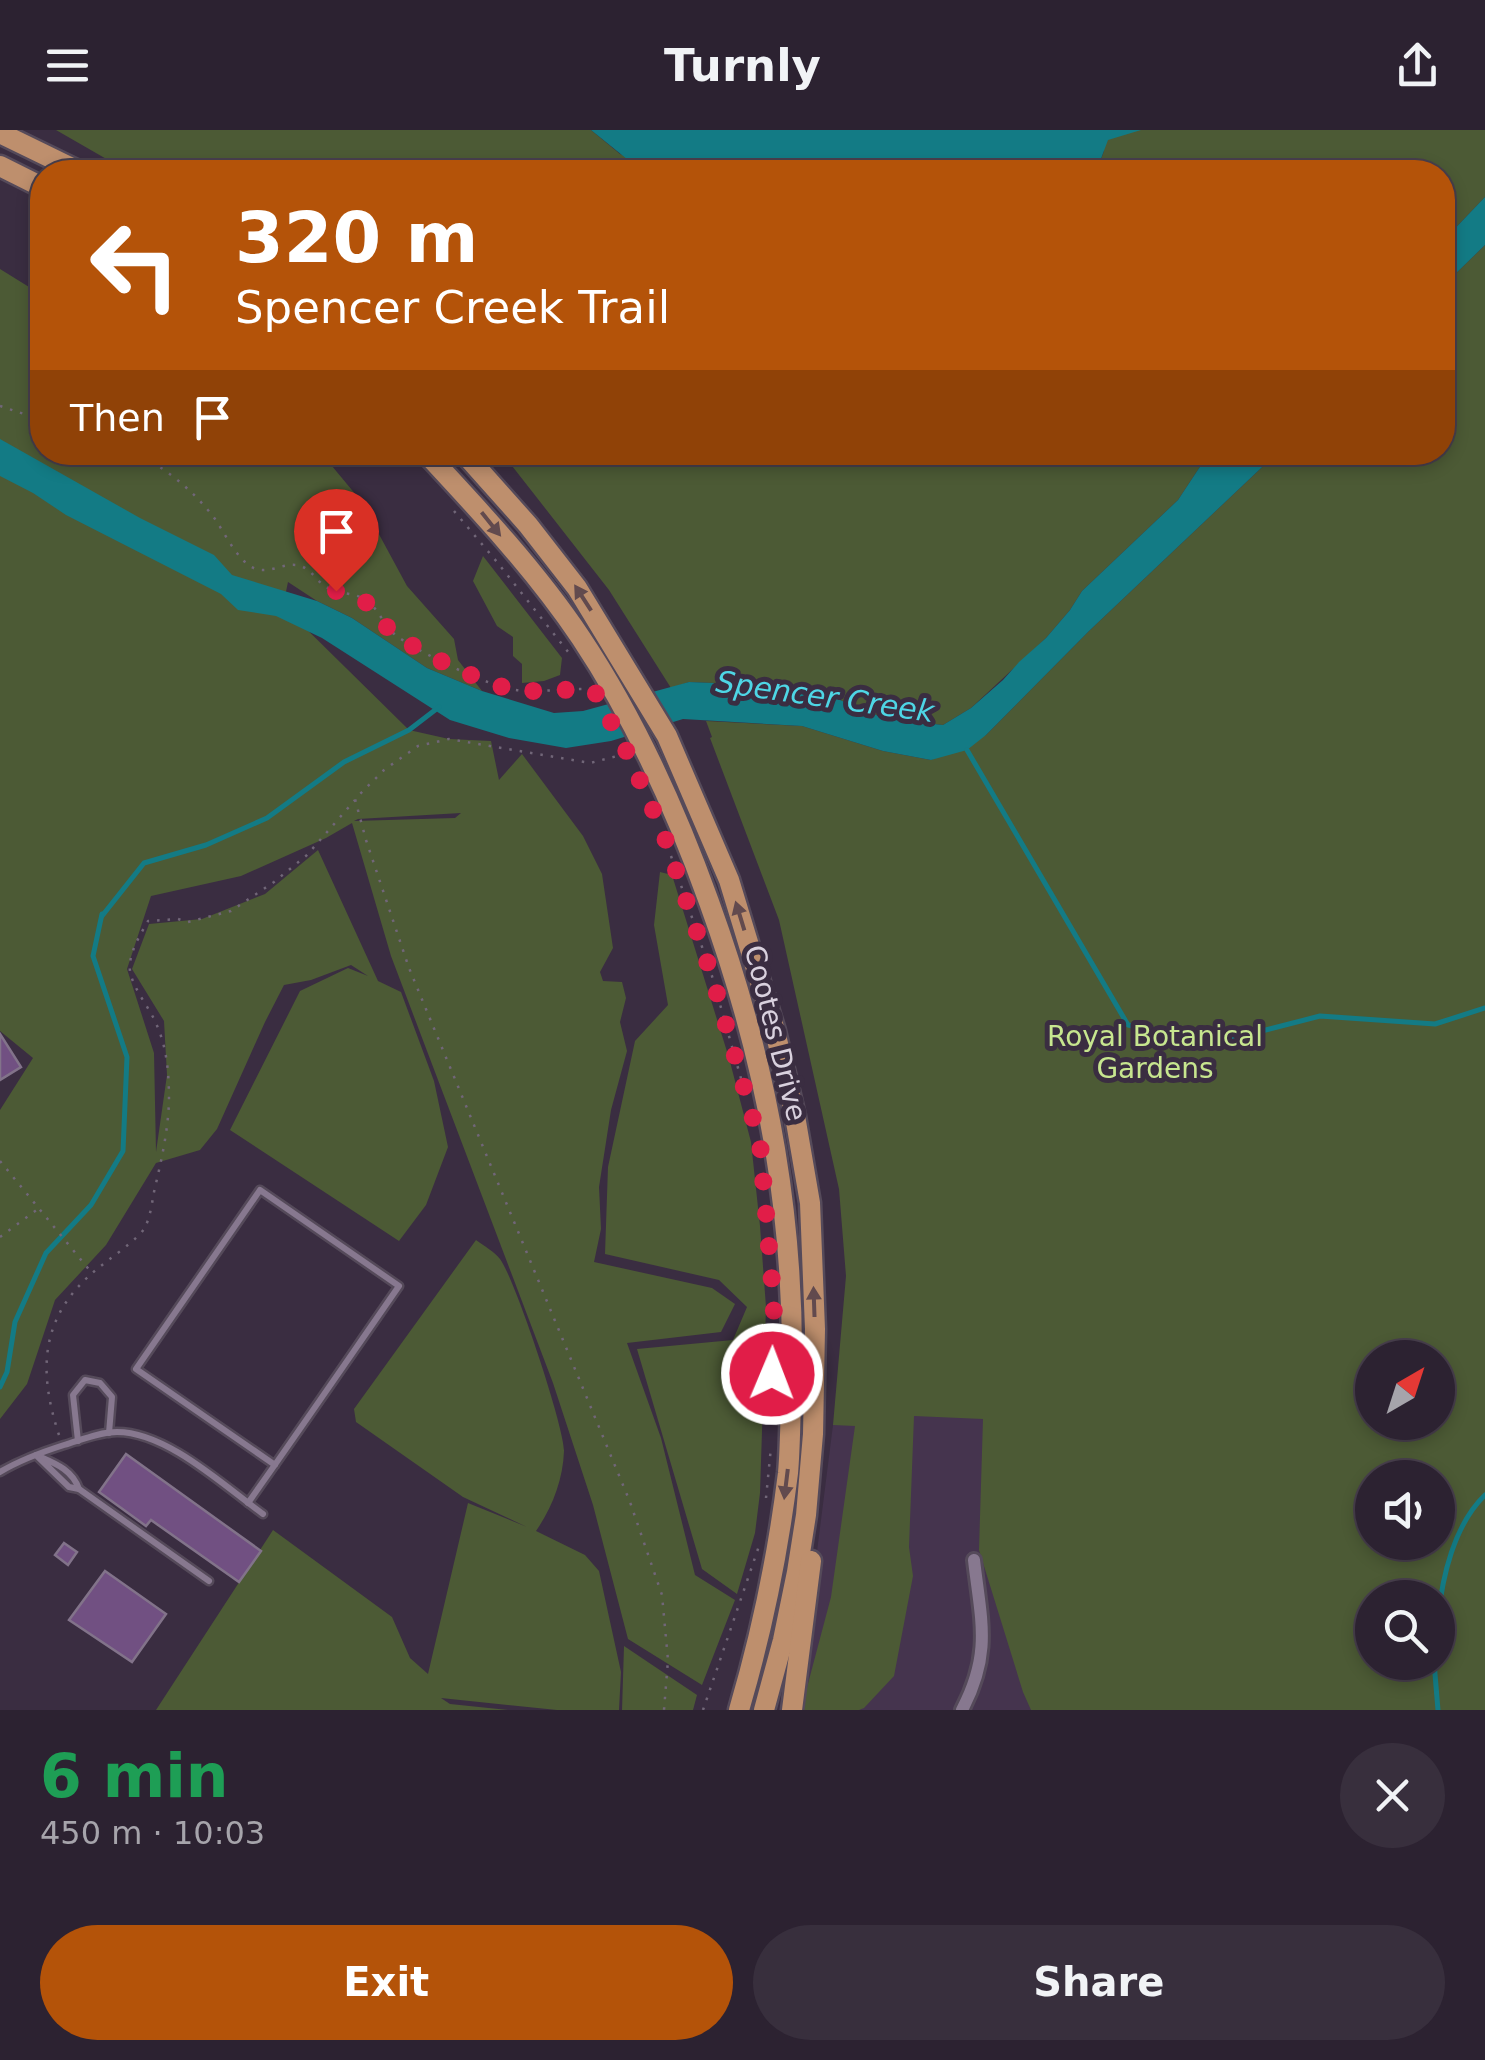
<!DOCTYPE html>
<html lang="en">
<head>
<meta charset="utf-8">
<style>
	:root { --surface:#2c2231; --page:#382f3d; --text:#f1f3f6; --muted:#a6a4ab; --line:#483f4d; --accent:#b45309 }
	body { margin:0; font-family:"DejaVu Sans",sans-serif; background:var(--page); color:var(--text); height:100vh; display:flex; flex-direction:column; font-size:38px; white-space:nowrap }
	* { box-sizing:border-box; margin:0 }
	p { font-size:32px; color:var(--muted) }
	.icon { flex:none; width:55px; height:55px; fill:none; stroke:currentColor; stroke-width:2; stroke-linecap:round; stroke-linejoin:round }
	.map { position:relative; height:1580px; overflow:hidden }
	.side { display:flex; flex-direction:column; background:var(--surface); flex:1 }
	.side>* { flex:none }
	.guide { position:absolute; left:30px; top:30px; width:1425px; height:305px; border-radius:40px; box-shadow:0 5px 15px #0003,0 0 0 2px var(--line); background:#b45309; color:#fff; overflow:hidden }
	.needle { width:65px; rotate:39deg }
	.fabs { position:absolute; left:1355px; top:1210px; display:grid; gap:20px }
	.fabs a { display:grid; place-items:center; width:100px; height:100px; border-radius:50%; background:var(--surface); box-shadow:0 5px 15px #0003,0 0 0 2px var(--line); font-size:50px }
	.pin { position:absolute; display:grid; place-items:center; width:85px; height:85px; color:#fff; margin:-102px -42px; border-radius:50% 50% 50% 0; rotate:-45deg; box-shadow:0 0 10px #0007 }
	.pin .icon { rotate:45deg }
	.me { position:absolute; width:110px; margin:-55px; rotate:1deg; stroke-linejoin:round; filter:drop-shadow(0 0 8px #0008) }
	.turn { display:flex; align-items:center; gap:35px; height:210px; padding:0 40px; font-size:45px }
	.turn .icon { width:130px; height:130px; stroke-width:2.5 }
	.turn b { display:block; font-size:70px; line-height:85px }
	.then { display:flex; align-items:center; height:95px; padding:0 40px; background:#0003; gap:20px; font-size:38px }
	.round { display:grid; place-items:center; flex:none; width:105px; height:105px; border-radius:52px; background:var(--page) }
	.headline { display:flex; align-items:center; justify-content:space-between; height:170px; padding:0 40px }
	h1 { font-size:60px; font-weight:600; line-height:75px; color:#1e9e55 }
	.primary-button { display:flex; gap:20px; margin-top:auto; padding:20px 40px }
	.primary-button a { flex:1; height:115px; border-radius:60px; background:var(--accent); color:#fff; font-size:40px; font-weight:600; line-height:115px; text-align:center }
	.primary-button a+a { background:var(--page); color:var(--text) }
	header { display:flex; justify-content:space-between; align-items:center; height:130px; padding:0 40px; background:var(--surface); font-size:45px; font-weight:600 }
	.map>svg:first-child { display:block }
	.built { fill:#45344e }
	.green { fill:#4c5a35; fill-rule:evenodd }
	.water { fill:#137b85 }
	.lines { fill:none; stroke-linecap:round; stroke-linejoin:round }
	.stream { stroke:#137b85; stroke-width:5 }
	.building { fill:#715082; stroke:#82738a; stroke-width:2.5 }
	.service-casing { stroke:#554a5a; stroke-width:11 }
	.minor-casing { stroke:#554a5a; stroke-width:18 }
	.primary-casing { stroke:#554a5a; stroke-width:25 }
	.path { stroke:#716678; stroke-width:2.5; stroke-dasharray:2.5 8; stroke-linecap:butt }
	.service { stroke:#87788f; stroke-width:6 }
	.minor { stroke:#87788f; stroke-width:12 }
	.primary { stroke:#be8f6d; stroke-width:20 }
	.oneway { fill:#624a4e }
	.route { stroke:#e11d48; stroke-width:18; stroke-dasharray:0 32.4 }
	.labels { text-anchor:middle; stroke-width:10; stroke-linejoin:round; paint-order:stroke }
	.street-label { font-size:28px; fill:#d9d1de; stroke:#3a2d41 }
	.park-label { font-size:28px; fill:#c7e68f; stroke:#3a2d41 }
	.water-label { font-size:30px; font-style:italic; fill:#4ed6e5; stroke:#3a2d41 }
</style>
</head>
<body>
<header><svg class="icon" aria-label="menu" viewBox="0 0 24 24"><path d="M4 6h16M4 12h16M4 18h16"/></svg>Turnly<svg class="icon" aria-label="share" viewBox="0 0 24 24"><path d="M12 15V3M7 8l5-5 5 5M5 13v7h14v-7"/></svg></header>
<div class="map">
<svg width="1485" height="1580" viewBox="0 0 1485 1580">
	<rect width="100%" height="100%" fill="#3a2d41"/>
	<!-- built -->
	<path class="built" d="M912,1284L1022,1288L1050,1580H797L833,1295H870Z"/>
	<!-- green -->
	<g class="green">
		<path d="M56,0H591L620,24L668,42H129Z"/>
		<path d="M1069,0H1485V67L1443,111L1442,42H1096L1104,21Z"/>
		<path d="M1485,115V1580H1031L1023,1562L979,1420L983,1289L914,1286L909,1417L913,1446L894,1546L864,1578L859,1580H801L831,1467L855,1296L833,1295L846,1146L839,1059L779,790L710,608L712,607L706,591L802,596L883,621L931,630L986,605L1089,501L1277,323L1442,322L1443,156ZM1372,1228H1438V1292H1372ZM1372,1348H1438V1412H1372ZM1372,1468H1438V1532H1372Z"/>
		<path d="M0,139L42,165V322H314L327,330L361,371L407,456L454,509L458,530L482,561L427,538L352,488L317,471L288,452L283,476L409,600L449,609L491,611L499,650L522,624L583,706L602,744L613,818L600,842L603,851L622,852L626,868L620,892L627,921L611,980L599,1057L601,1099L594,1132L712,1158L735,1174L721,1202L627,1213L661,1308L695,1445L735,1470L702,1555L628,1509L593,1375L553,1253L391,826L352,693L326,708L241,746L151,766L127,839L154,923L156,1022L167,945L164,891L132,839L149,794L202,789L265,764L318,720L378,851L401,862L434,951L448,1017L426,1075L399,1111L230,1000L300,861L348,838L368,846L351,835L311,850L284,855L265,892L217,999L200,1020L156,1033L106,1115L55,1170L27,1254L0,1289V980L33,928L0,901ZM461,683L455,688L354,691L358,689Z"/>
		<path d="M502,323H1209L1178,370L1082,461L1070,480L1046,508L971,578L943,595L886,589L823,563L763,555L689,552L671,558L609,460Z"/>
		<path d="M483,426L562,528L560,545L544,551L522,553V534L513,526V507L497,496L473,451Z"/>
		<path d="M660,742L672,745L729,928L751,1012L760,1096L766,1177L760,1363L755,1403L737,1464L702,1439L637,1219L733,1210L747,1177L719,1150L605,1124L608,1037L635,911L668,875L654,795Z"/>
		<path d="M476,1110C484,1116 495,1122 500,1129C515,1149 565,1299 564,1321C563,1350 552,1378 536,1401L585,1425L599,1441L621,1542L619,1580H557L441,1568L450,1574L508,1580H156L273,1400L392,1487L410,1528L428,1544L468,1373L527,1397L463,1367L356,1292L354,1279Z"/>
		<path d="M624,1516L697,1565L693,1580H622Z"/>
	</g>
	<!-- water -->
	<g class="water">
		<path d="M591,0H1141L1108,10L1096,42H643Z"/>
		<path d="M1485,67V115L1443,156V111Z"/>
		<path d="M0,309L140,388L214,425L232,445L317,471L352,488L427,538L482,561L554,583L583,581L689,552L763,555L823,563L886,589L943,595L971,578L1003,550L1019,532L1046,508L1070,480L1082,461L1178,370L1209,323H1277L1089,501L986,605L967,620L931,630L883,621L802,596L683,589L611,611L566,618L509,608L450,590L322,508L276,486L238,480L221,464L66,385L33,363L0,346Z"/>
	</g>
	<g class="lines">
		<!-- stream -->
		<g class="stream">
			<path d="M967,620L1128,895L1215,913L1320,886L1435,894L1485,878"/>
			<path d="M102,786L144,733L206,715L267,688L344,632L409,600L439,577"/>
			<path d="M0,1257L7,1242L15,1192L46,1123L91,1075L123,1021L127,927L93,826L102,784"/>
			<path d="M1438,1489C1442,1447 1454,1395 1485,1365"/>
			<path d="M1434,1532L1438,1580"/>
		</g>
	</g>
	<!-- building -->
	<g class="building">
		<path d="M0,904L21,937L0,950Z"/>
		<path d="M126,1324L261,1421L239,1452L151,1390L146,1396L99,1362Z"/>
		<path d="M64,1413L77,1422L68,1435L55,1425Z"/>
		<path d="M105,1441L166,1484L132,1532L69,1490Z"/>
	</g>
	<g class="lines">
		<defs>
			<g id="service">
				<path d="M78,1311L73,1265L85,1250L100,1253L112,1267L109,1303"/>
				<path d="M36,1325C54,1333 72,1339 79,1359L69,1357Z"/>
				<path d="M0,1342C20,1330 42,1322 64,1315C81,1310 99,1302 117,1302C167,1302 224,1356 263,1384"/>
				<path d="M79,1359L209,1451"/>
				<path d="M248,1373C299,1301 349,1228 399,1156L260,1060L136,1239L275,1335"/>
			</g>
			<path id="minor" d="M962,1580C992,1523 981,1491 974,1430"/>
			<g id="primary">
				<path d="M0,3L80,42"/>
				<path d="M0,36L42,57"/>
				<path d="M425,322C480,381 536,441 581,508C635,589 676,680 709,772C769,937 798,1100 791,1275C790,1298 790,1321 788,1343C778,1424 762,1502 739,1580"/>
				<path d="M463,322L528,395L577,458L667,606L729,750L775,901L795,986L810,1073L815,1199L813,1304L806,1385L797,1442L783,1510L764,1580"/>
				<path d="M792,1580L811,1431"/>
			</g>
		</defs>
		<!-- service casing -->
		<use href="#service" class="service-casing"/>
		<!-- minor casing -->
		<use href="#minor" class="minor-casing"/>
		<!-- primary casing -->
		<use href="#primary" class="primary-casing"/>
		<!-- path -->
		<g class="path">
			<path d="M0,276L42,290"/>
			<path d="M133,322C164,336 195,362 215,389C225,404 233,421 246,433C266,451 284,428 303,437C312,441 318,452 326,457C340,465 357,462 369,472C380,482 385,498 398,507C423,524 487,556 516,560C541,563 568,558 592,559"/>
			<path d="M454,381L497,432L569,523"/>
			<path d="M625,624L590,633L449,609L418,616L384,640L355,669L366,710L409,838L630,1372L662,1465L668,1530L664,1580"/>
			<path d="M671,726L712,846L742,952"/>
			<path d="M0,1031L91,1142"/>
			<path d="M0,1107L38,1079"/>
			<path d="M772,1289L773,1222"/>
			<path d="M59,1305C37,1238 41,1185 97,1139C108,1130 138,1109 144,1099C150,1089 152,1073 154,1062C161,1032 168,1002 169,971C169,942 167,915 154,889C146,873 133,858 130,841C128,824 140,805 148,791L178,789L188,792L231,781L274,752L307,725L355,670"/>
			<path d="M766,1368L771,1317"/>
			<path d="M703,1580L759,1416"/>
		</g>
		<!-- service -->
		<use href="#service" class="service"/>
		<!-- minor -->
		<use href="#minor" class="minor"/>
		<!-- primary -->
		<use href="#primary" class="primary"/>
	</g>
	<!-- one-way arrows -->
	<defs><path id="oneway-solid" d="M-6-.8H1V-3.2L6.5 0L1 3.2V.8H-6Z" transform="scale(2.5)"/></defs>
	<g class="oneway">
		<use href="#oneway-solid" transform="translate(491 394) rotate(51)"/>
		<use href="#oneway-solid" transform="translate(583 468) rotate(-123)"/>
		<use href="#oneway-solid" transform="translate(740 786) rotate(-107)"/>
		<use href="#oneway-solid" transform="translate(814 1172) rotate(-92)"/>
		<use href="#oneway-solid" transform="translate(786 1354) rotate(97)"/>
	</g>
	<g class="lines">
		<!-- route -->
		<path class="route" d="M336,461C380,470 367,482 396,505C419,522 488,556 516,560C541,563 568,558 594,560L628,624L663,702L712,846L760,1013L774,1175L772,1244"/>
	</g>
	<g class="labels">
		<!-- street labels -->
		<g class="street-label">
			<text transform="translate(776 903) rotate(76)" y="10">Cootes Drive</text>
		</g>
		<!-- park labels -->
		<g class="park-label">
			<text x="1155" y="916">Royal Botanical<tspan x="1155" dy="32">Gardens</tspan></text>
		</g>
		<!-- water labels -->
		<g class="water-label">
			<text transform="translate(825 567) rotate(8)" y="10">Spencer Creek</text>
		</g>
	</g>
</svg>
<div class="fabs">
<a><svg class="needle" viewBox="-14 -14 28 28"><path d="M0-13l5 13h-10z" fill="#e53935"/><path d="M0 13l5-13h-10z" fill="#a6a4ab"/></svg></a>
<a><svg class="icon" aria-label="sound" viewBox="0 0 24 24"><path d="M4 9h4l5-4v14l-5-4H4zM17 9q2 3 0 6"/></svg></a>
<a><svg class="icon" aria-label="search" viewBox="0 0 24 24"><circle cx="10" cy="10" r="6"/><path d="M15 15l6 6"/></svg></a>
</div>
<div class="pin" style="left:336px;top:461px;background:#d93025"><svg class="icon" aria-label="arrive" viewBox="0 0 24 24"><path d="M6 21V4h12l-3 4 3 4H6"/></svg></div>
<svg class="me" style="left:772px;top:1244px" viewBox="-20 -20 40 40"><circle r="17" fill="#e11d48" stroke="#fff" stroke-width="3"/><path d="M0-11L8 9 0 5-8 9z" fill="#fff"/></svg>
<div class="guide">
<div class="turn"><svg class="icon" aria-label="left" viewBox="0 0 24 24"><path d="M17 20v-9H6M10 6l-5 5 5 5"/></svg><div><b>320 m</b>Spencer Creek Trail</div></div>
<div class="then">Then<svg class="icon" aria-label="arrive" viewBox="0 0 24 24"><path d="M6 21V4h12l-3 4 3 4H6"/></svg></div>
</div>
</div>
<section class="side">
<div class="headline"><div><h1>6 min</h1><p>450 m · 10:03</p></div><a class="round"><svg class="icon" aria-label="close" viewBox="0 0 24 24"><path d="M6 6l12 12M18 6L6 18"/></svg></a></div>
<div class="primary-button"><a>Exit</a><a>Share</a></div>
</section>
</body>
</html>
